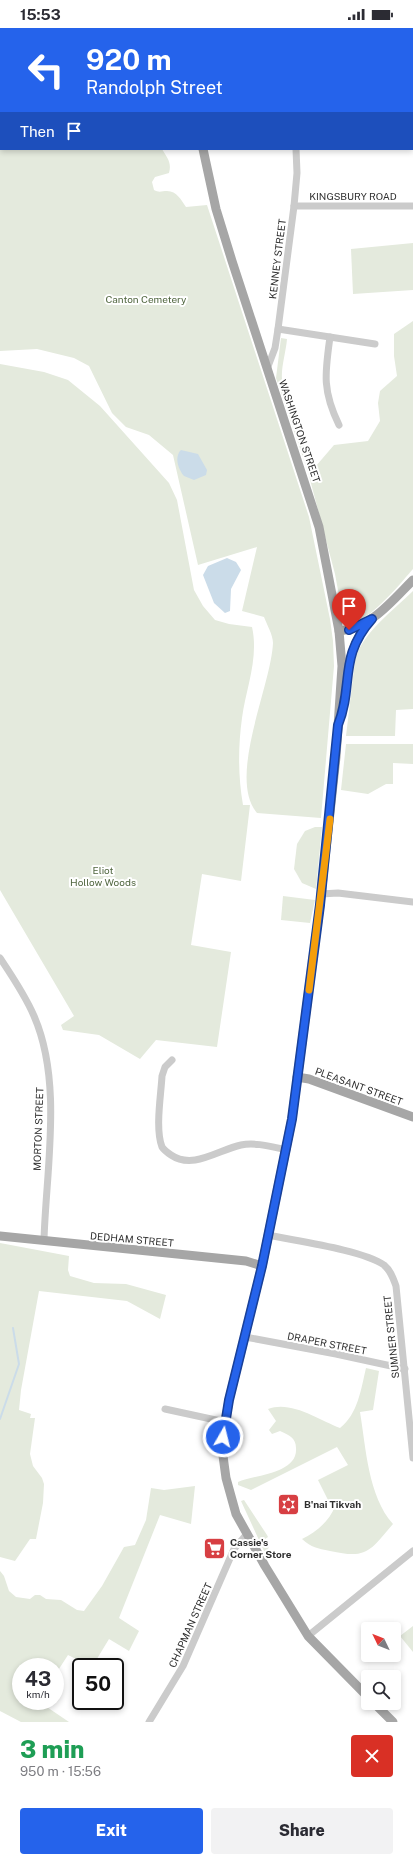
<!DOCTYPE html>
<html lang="en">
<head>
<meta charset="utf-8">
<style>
	:root { --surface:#fff; --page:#f2f2f3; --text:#2b2b33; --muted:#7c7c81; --accent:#2563eb }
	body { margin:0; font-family:"Public Sans",sans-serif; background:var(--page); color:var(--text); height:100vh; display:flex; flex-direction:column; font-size:15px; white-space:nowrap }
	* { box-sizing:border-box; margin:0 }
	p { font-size:13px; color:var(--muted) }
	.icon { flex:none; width:22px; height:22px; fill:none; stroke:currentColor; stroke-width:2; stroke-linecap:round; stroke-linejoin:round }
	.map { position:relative; height:1694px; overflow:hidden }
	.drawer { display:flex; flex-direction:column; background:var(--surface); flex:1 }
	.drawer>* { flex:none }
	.top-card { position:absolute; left:0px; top:0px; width:413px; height:122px; box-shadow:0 2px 6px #0003; background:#2563eb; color:#fff; overflow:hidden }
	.needle { width:26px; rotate:313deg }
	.buttons { position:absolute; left:361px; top:1594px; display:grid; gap:8px }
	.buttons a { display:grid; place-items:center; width:40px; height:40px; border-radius:4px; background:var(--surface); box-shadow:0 2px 6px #0003; font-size:20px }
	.speed { position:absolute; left:12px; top:1630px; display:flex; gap:8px; font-size:20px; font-weight:700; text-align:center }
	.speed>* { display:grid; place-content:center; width:52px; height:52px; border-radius:50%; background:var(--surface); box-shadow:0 2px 6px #0003; line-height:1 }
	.speed small { font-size:10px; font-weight:400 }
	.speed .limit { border:2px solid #111; border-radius:6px; background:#fff; color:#111 }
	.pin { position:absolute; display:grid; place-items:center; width:34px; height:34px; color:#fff; margin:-41px -17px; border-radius:50% 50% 50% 0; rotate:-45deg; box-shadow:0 0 4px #0007 }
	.pin .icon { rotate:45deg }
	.me { position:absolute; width:44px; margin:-22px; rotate:8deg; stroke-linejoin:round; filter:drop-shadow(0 0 3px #0008) }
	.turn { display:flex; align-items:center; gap:14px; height:84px; padding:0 20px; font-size:18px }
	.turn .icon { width:52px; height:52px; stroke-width:2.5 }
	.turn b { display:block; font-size:28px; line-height:34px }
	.then { display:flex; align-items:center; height:38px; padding:0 20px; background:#0003; gap:8px; font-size:15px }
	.round { display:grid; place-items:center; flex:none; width:42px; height:42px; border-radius:4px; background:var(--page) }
	.headline { display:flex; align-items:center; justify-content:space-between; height:68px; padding:0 20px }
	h1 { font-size:24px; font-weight:800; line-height:30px; color:#1e9e55 }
	.cta { display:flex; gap:8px; margin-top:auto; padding:8px 20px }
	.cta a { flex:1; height:46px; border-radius:4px; background:var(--accent); color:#fff; font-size:16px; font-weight:800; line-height:46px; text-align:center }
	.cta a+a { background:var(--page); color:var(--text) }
	.status { display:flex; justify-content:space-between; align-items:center; height:28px; padding:0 20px; background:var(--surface); direction:ltr }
	.status svg { height:11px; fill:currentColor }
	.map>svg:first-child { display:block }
	.green { fill:#e4eadd }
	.water { fill:#cbdce9 }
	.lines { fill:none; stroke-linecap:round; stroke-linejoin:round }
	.stream { stroke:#cbdce9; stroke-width:2 }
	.minor { stroke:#cbcbcb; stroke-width:7 }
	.major { stroke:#a6a6a6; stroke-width:9 }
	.route-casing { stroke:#184099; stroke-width:10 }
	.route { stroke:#2563eb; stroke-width:7 }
	.slow { stroke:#f59e0b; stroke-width:7 }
	.labels { text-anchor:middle; stroke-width:4; stroke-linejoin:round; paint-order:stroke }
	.street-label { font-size:10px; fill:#2e2e2e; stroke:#fff }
	.park-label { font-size:10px; fill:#50663f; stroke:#fff }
	.poi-label { font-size:10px; font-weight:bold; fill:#2e2e2e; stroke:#fff; text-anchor:start }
</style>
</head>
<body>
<div class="status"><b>15:53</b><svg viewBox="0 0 49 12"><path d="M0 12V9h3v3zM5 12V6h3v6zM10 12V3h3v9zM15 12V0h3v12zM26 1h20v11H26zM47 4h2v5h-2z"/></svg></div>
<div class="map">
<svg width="413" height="1694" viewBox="0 0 413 1694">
	<rect width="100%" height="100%" fill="#fff"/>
	<!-- green -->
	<g class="green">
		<path d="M0,67L1,121H162C167,130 172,134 169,145L155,149L152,154L154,162C159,165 162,163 167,163C177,163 181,172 186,179L207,177L309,489L330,591L333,613L334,638L321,790L257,785C227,749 271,659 273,615C273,607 267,597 264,589L242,583L257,519L198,537L173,427L149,407L126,399L112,385L89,338L74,330L37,321L0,323Z"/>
		<path d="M413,215V262L353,266L351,221Z"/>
		<path d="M413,293V541C403,552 356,612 343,589L335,546L308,444L276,350L281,310L287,311C286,324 281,339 282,351C285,372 303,421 316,438L334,417L368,413L380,393L378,375L380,363L397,348L394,328V306Z"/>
		<path d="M0,336L44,344L68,352L100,378L169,455L177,472L194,562L203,578L215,592L229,596L252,599C259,630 246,660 242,690C238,719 238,748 243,777H250L241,853L202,846L191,917L231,924L217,1019L156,1012L140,1031L99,1007L63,1002L61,997L74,988L0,862Z"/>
		<path d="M413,563V681L396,682L395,708H346L355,632C362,605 394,582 413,563Z"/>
		<path d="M346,716H413V736L393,735V756H386L368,766L341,762Z"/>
		<path d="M315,799H322L316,861L302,855L294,841L297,816L305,803Z"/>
		<path d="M283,868L315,872L310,895L281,892Z"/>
		<path d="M0,1215L69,1228L68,1242L70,1248L94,1255L126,1256L166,1267L160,1291L127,1273L39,1263L21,1362L19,1382L31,1386L30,1390H35L30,1426L33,1438L42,1450L44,1456L43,1475L36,1511H30L15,1533L0,1529Z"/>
		<path d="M366,1340L379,1343L373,1382L360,1384C366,1420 368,1468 393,1496C369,1524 367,1531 330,1523C317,1520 312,1520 302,1511C316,1504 330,1493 335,1478L330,1476L318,1452L348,1437L337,1419L251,1462L238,1457V1454C253,1447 298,1446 296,1420C296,1410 289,1407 280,1403L272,1406L269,1402L276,1393L268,1381C291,1372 319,1392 340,1400C358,1386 361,1361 366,1340Z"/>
		<path d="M195,1458L191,1496L160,1487L119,1590L139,1603L129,1623L109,1611L92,1639L68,1627L55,1647V1639H21V1673H38L69,1694H21L0,1683V1543L4,1548L9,1563L16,1569L30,1571L35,1567H40L46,1571L61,1572L77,1582L84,1583L102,1558L124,1519L135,1517L146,1492L151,1460L164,1462Z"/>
		<path d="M244,1472L267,1507L268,1509L262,1513L263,1515L268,1514L269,1519L267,1523H264L241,1473Z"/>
		<path d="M413,1598V1624L400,1608Z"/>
	</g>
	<!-- water -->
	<g class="water">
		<path d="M181,422L198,426L207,442L206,447L194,452L184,448C178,441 174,429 181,422Z"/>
		<path d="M227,530L236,534L241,542L231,561L230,583L225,585L214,575L203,547L208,538Z"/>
	</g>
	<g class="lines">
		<!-- stream -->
		<path class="stream" d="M0,1391L19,1336L13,1300"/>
		<!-- minor -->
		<g class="minor">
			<path d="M252,0L253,1"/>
			<path d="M100,1L101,0"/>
			<path d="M0,62H1"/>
			<path d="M294,178H413"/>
			<path d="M278,301L375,316"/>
			<path d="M330,309C325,345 322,362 339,397"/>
			<path d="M267,341L275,320L278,301L294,178L297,145L296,121"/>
			<path d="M321,866L338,865L413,874"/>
			<path d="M0,930C12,948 25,967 34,988C63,1054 46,1142 44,1212"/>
			<path d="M172,1032L165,1039L162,1048C161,1067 155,1101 162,1119C164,1122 168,1125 171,1127C193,1142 218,1122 241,1117C256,1114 272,1119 287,1122"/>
			<path d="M268,1207C296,1213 363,1222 384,1237C391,1243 393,1250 396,1258L413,1430"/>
			<path d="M245,1309L336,1326L405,1341"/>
			<path d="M165,1381L225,1394"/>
			<path d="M308,1608L413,1523"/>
			<path d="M149,1694L183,1638L234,1521L246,1507"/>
		</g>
		<!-- major -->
		<g class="major">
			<path d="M173,0L174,1"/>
			<path d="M203,121L216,181L232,233L319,499L339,603L342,638L336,729L320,877L292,1091L262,1238L229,1372L223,1409V1428L226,1450L236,1486L265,1538L308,1608L368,1669"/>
			<path d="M339,603C370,601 392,573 413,552"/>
			<path d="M347,649C350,626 356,608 372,591"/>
			<path d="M297,1049L309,1051L413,1089"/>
			<path d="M0,1208L246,1233L262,1238"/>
			<path d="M374,1675L393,1694"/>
		</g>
	</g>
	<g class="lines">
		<defs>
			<path id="route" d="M223,1409L229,1372L262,1238L292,1091L320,877L338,697C354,657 338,629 372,591L349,602"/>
		</defs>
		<!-- route casing -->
		<use href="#route" class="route-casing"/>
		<!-- route -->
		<use href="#route" class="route"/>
		<!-- slow -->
		<path class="slow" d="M309,962L330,791"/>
	</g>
	<!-- icons -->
	<defs>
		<symbol id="synagogue-square" viewBox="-11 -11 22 22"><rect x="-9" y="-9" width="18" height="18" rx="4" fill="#d73f43" stroke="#fff"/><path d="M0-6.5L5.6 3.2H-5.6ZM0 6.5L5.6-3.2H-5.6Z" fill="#fff"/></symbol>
		<symbol id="supermarket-square" viewBox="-11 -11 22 22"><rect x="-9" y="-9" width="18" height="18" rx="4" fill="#d73f43" stroke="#fff"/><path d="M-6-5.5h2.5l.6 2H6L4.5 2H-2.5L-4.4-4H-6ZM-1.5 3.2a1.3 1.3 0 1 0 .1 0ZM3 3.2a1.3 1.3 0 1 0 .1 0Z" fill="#fff"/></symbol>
	</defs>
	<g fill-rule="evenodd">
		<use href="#synagogue-square" x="276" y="1464" width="25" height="25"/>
		<use href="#supermarket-square" x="202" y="1508" width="25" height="25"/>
	</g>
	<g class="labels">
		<!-- street labels -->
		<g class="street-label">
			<text x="353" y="172">KINGSBURY ROAD</text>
			<text transform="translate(277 231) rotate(-83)" y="4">KENNEY STREET</text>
			<text transform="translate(300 403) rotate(71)" y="4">WASHINGTON STREET</text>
			<text transform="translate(359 1058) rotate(20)" y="4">PLEASANT STREET</text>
			<text transform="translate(38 1101) rotate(-88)" y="4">MORTON STREET</text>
			<text transform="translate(132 1211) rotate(5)" y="4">DEDHAM STREET</text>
			<text transform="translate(391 1309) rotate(-96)" y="4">SUMNER STREET</text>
			<text transform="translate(327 1315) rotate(11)" y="4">DRAPER STREET</text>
			<text transform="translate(190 1597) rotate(-66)" y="4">CHAPMAN STREET</text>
		</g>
		<!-- park labels -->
		<g class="park-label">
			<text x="146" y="275">Canton Cemetery</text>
			<text x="103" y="846">Eliot<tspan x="103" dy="12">Hollow Woods</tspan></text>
		</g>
		<!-- poi labels -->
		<g class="poi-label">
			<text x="304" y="1480">B'nai Tikvah</text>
			<text x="230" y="1518">Cassie's<tspan x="230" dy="12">Corner Store</tspan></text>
		</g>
	</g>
</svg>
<div class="buttons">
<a><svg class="needle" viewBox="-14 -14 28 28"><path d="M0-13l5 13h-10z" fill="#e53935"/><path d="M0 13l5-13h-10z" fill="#7c7c81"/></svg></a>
<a><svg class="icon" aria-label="search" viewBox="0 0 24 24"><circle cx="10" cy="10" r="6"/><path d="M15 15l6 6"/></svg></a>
</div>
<div class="speed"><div>43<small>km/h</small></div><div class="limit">50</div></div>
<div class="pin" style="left:349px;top:602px;background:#d93025"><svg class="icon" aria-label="arrive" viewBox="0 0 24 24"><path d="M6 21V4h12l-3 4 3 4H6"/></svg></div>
<svg class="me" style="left:223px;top:1409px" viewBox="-20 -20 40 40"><circle r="17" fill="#2563eb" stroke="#fff" stroke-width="3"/><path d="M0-11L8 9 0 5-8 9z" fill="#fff"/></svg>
<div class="top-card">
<div class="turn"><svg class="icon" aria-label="left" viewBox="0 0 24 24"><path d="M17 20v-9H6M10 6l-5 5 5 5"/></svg><div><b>920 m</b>Randolph Street</div></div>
<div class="then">Then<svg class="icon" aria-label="arrive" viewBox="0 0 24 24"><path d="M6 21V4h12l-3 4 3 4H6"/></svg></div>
</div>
</div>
<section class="drawer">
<div class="headline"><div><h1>3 min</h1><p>950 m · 15:56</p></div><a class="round" style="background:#d93025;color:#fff"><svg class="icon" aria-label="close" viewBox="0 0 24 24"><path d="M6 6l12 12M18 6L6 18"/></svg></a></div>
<div class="cta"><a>Exit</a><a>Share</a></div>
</section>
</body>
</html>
